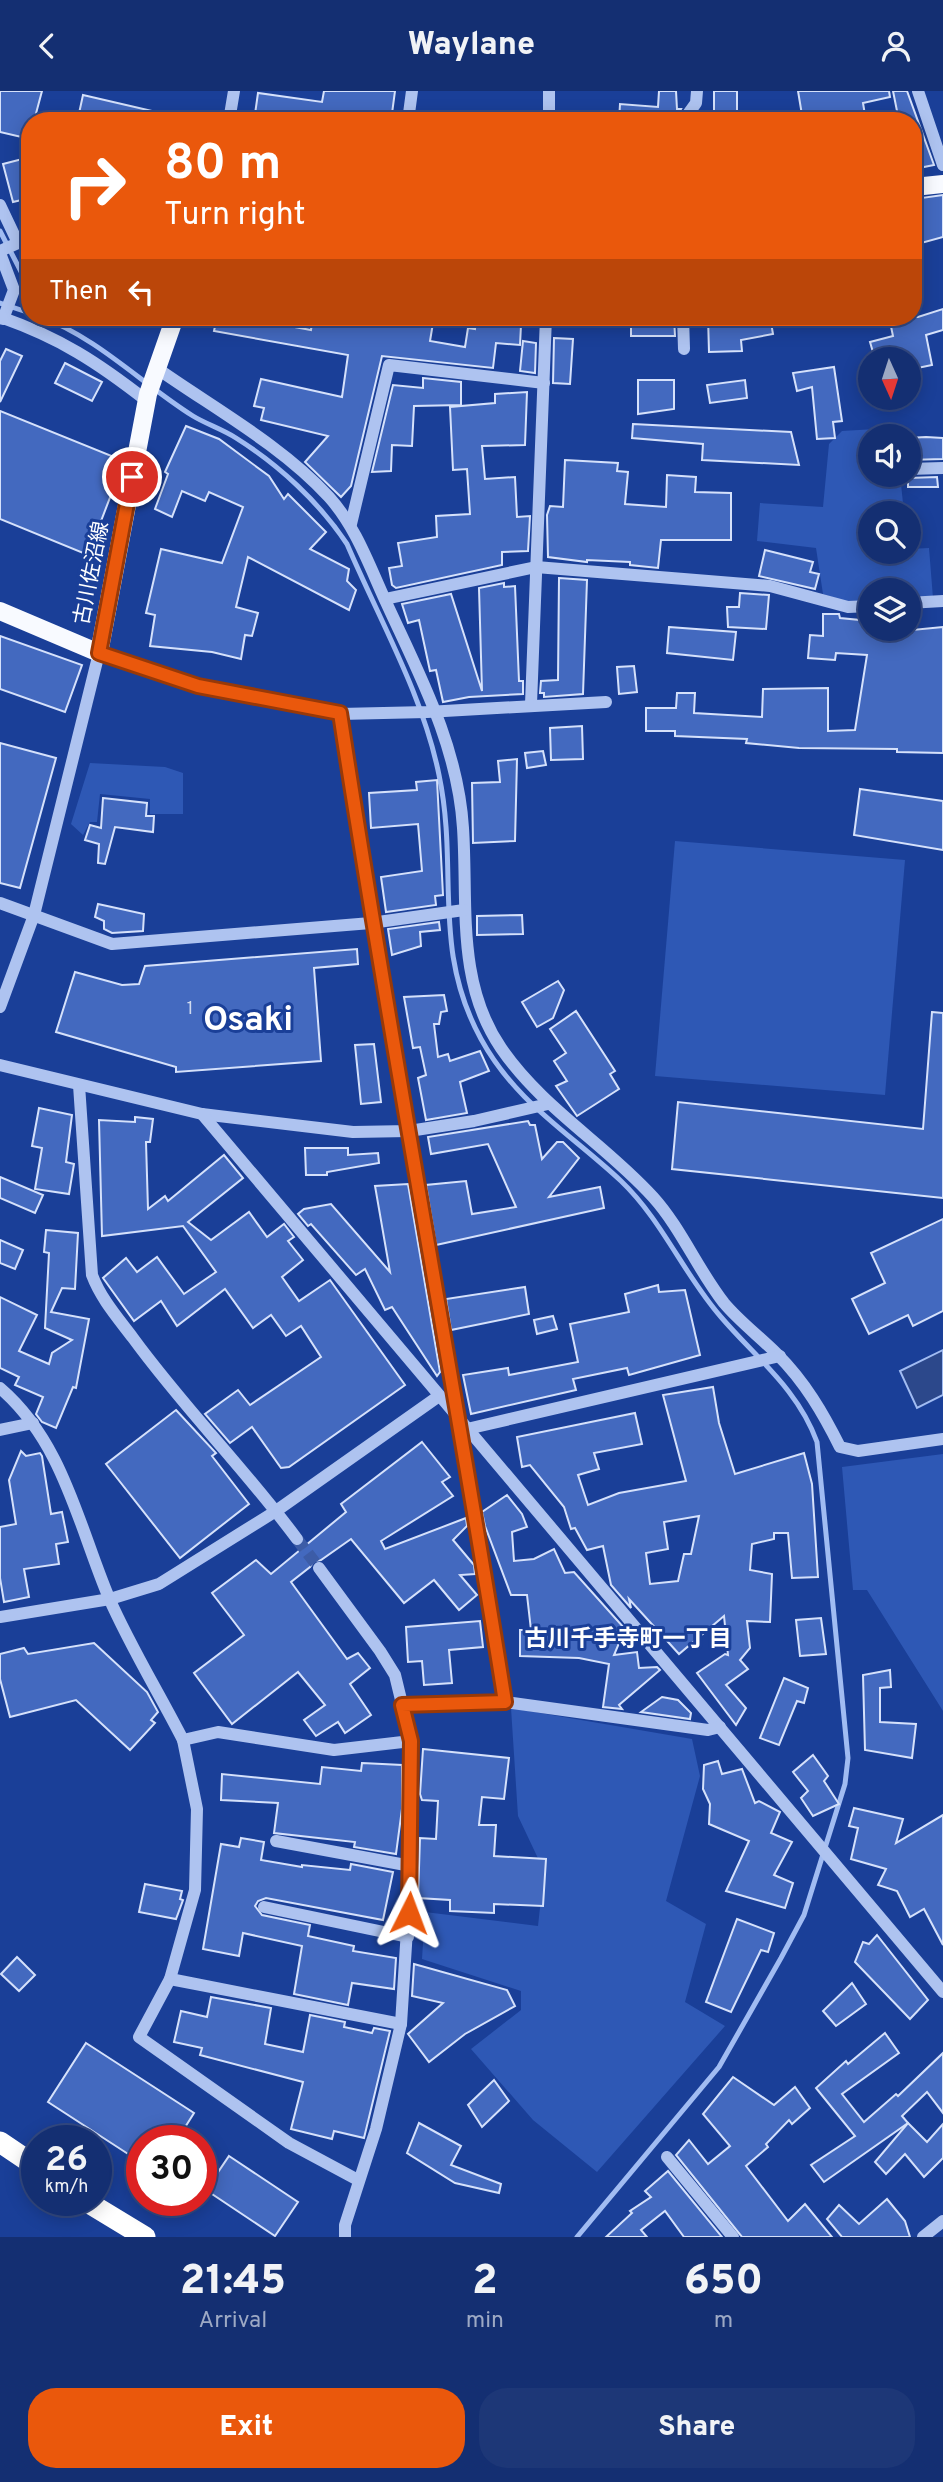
<!DOCTYPE html>
<html lang="en">
<head>
<meta charset="utf-8">
<style>
	:root { --surface:#142f72; --page:#1d3777; --text:#f1f3f6; --muted:#9da9c4; --line:#334a84; --accent:#ea580c }
	body { margin:0; font-family:Overpass,"Noto Sans JP",sans-serif; background:var(--page); color:var(--text); height:100vh; display:flex; flex-direction:column; font-size:26px; white-space:nowrap }
	* { box-sizing:border-box; margin:0 }
	p { font-size:23px; color:var(--muted) }
	.icon { flex:none; width:38px; height:38px; fill:none; stroke:currentColor; stroke-width:2; stroke-linecap:round; stroke-linejoin:round }
	.map { position:relative; height:2146px; overflow:hidden }
	.details { display:flex; flex-direction:column; background:var(--surface); flex:1 }
	.details>* { flex:none }
	.hud { position:absolute; left:21px; top:21px; width:901px; height:214px; border-radius:28px; box-shadow:0 4px 18px #0003,0 0 0 2px var(--line); background:#ea580c; color:#fff; overflow:hidden }
	.needle { width:46px; rotate:177deg }
	.tools { position:absolute; left:858px; top:256px; display:grid; gap:14px }
	.tools a { display:grid; place-items:center; width:63px; height:63px; border-radius:50%; background:var(--surface); box-shadow:0 4px 18px #0003,0 0 0 2px var(--line); font-size:35px }
	.speed { position:absolute; left:21px; top:2034px; display:flex; gap:14px; font-size:35px; font-weight:700; text-align:center }
	.speed>* { display:grid; place-content:center; width:91px; height:91px; border-radius:50%; background:var(--surface); box-shadow:0 4px 18px #0003,0 0 0 2px var(--line); line-height:1 }
	.speed small { font-size:18px; font-weight:400 }
	.speed .limit { border:10px solid #d22; background:#fff; color:#111 }
	.pin { position:absolute; display:grid; place-items:center; width:60px; height:60px; color:#fff; margin:-30px; border:4px solid #fff; border-radius:50%; box-shadow:0 2px 7px #0007 }
	.me { position:absolute; width:77px; margin:-38px; rotate:3deg; stroke-linejoin:round; filter:drop-shadow(0 0 5px #0008) }
	.turn { display:flex; align-items:center; gap:24px; height:147px; padding:0 28px; font-size:32px }
	.turn .icon { width:91px; height:91px; stroke-width:2.5 }
	.turn b { display:block; font-size:49px; line-height:60px }
	.then { display:flex; align-items:center; height:66px; padding:0 28px; background:#0003; gap:14px; font-size:26px }
	.eta { display:flex; justify-content:space-evenly; align-items:center; height:119px; text-align:center }
	.eta b { font-size:42px; font-weight:800; line-height:49px }
	.cta { display:flex; gap:14px; margin-top:auto; padding:14px 28px }
	.cta a { flex:1; height:80px; border-radius:28px; background:var(--accent); color:#fff; font-size:28px; font-weight:800; line-height:80px; text-align:center }
	.cta a+a { background:var(--page); color:var(--text) }
	header { display:flex; justify-content:space-between; align-items:center; height:91px; padding:0 28px; background:var(--surface); font-size:32px; font-weight:800 }
	.map>svg:first-child { display:block }
	.green { fill:#2e58b5 }
	.water { fill:#2c488b; stroke:#a1bcf2; stroke-width:2 }
	.lines { fill:none; stroke-linecap:round; stroke-linejoin:round }
	.stream { stroke:#a1bcf2; stroke-width:5 }
	.building { fill:#4369bf; stroke:#d5e1fb; stroke-width:2; fill-rule:evenodd }
	.minor-tunnel { stroke:#3c5ca7; stroke-width:12; stroke-dasharray:12 6; stroke-linecap:butt }
	.minor { stroke:#aec3f0; stroke-width:12 }
	.major { stroke:#f8faff; stroke-width:18 }
	.highway { stroke:#fff; stroke-width:21 }
	.route-casing { stroke:#983908; stroke-width:18 }
	.route { stroke:#ea580c; stroke-width:12 }
	.labels { text-anchor:middle; stroke-width:6; stroke-linejoin:round; paint-order:stroke }
	.number-label { font-size:18px; fill:#d0daef }
	.street-label { font-size:21px; fill:#fff; stroke:#1a3f98 }
	.neighbourhood-label { font-size:23px; font-weight:bold; fill:#fff; stroke:#1a3f98 }
	.town-label { font-size:35px; font-weight:bold; fill:#fff; stroke:#1a3f98 }
</style>
</head>
<body>
<header><svg class="icon" aria-label="back" viewBox="0 0 24 24"><path d="M15 5l-7 7 7 7"/></svg>Waylane<svg class="icon" aria-label="person" viewBox="0 0 24 24"><circle cx="12" cy="8" r="4"/><path d="M4 21q1-7 8-7t8 7"/></svg></header>
<div class="map">
<svg width="943" height="2146" viewBox="0 0 943 2146">
	<rect width="100%" height="100%" fill="#1a3f98"/>
	<!-- green -->
	<g class="green">
		<path d="M892,337V345H870V383H900L904,422H870V460L929,457L933,507L908,508V499H870V510L848,511L823,503L816,457L757,450L760,412L823,416L829,353L842,340Z"/>
		<path d="M90,672L165,676L183,682V723H150V708L100,703L97,731H90L83,744L71,733Z"/>
		<path d="M675,750L905,769L885,1004L655,985Z"/>
		<path d="M943,1363V1620L867,1499H853L842,1376Z"/>
		<path d="M511,1617L692,1648L700,1685L666,1810L706,1833L685,1911L725,1935L597,2081L533,2029L471,1958L521,1919V1900L422,1868L425,1821L538,1835L544,1780L518,1725Z"/>
	</g>
	<!-- water -->
	<path class="water" d="M943,1259V1304L917,1317L900,1280Z"/>
	<g class="lines">
		<!-- stream -->
		<g class="stream">
			<path d="M0,140L30,198"/>
			<path d="M0,212L30,222"/>
			<path d="M41,226C98,247 142,293 193,325C206,333 222,338 236,347C279,374 319,411 347,453C379,528 423,604 439,684C459,779 431,857 481,948C516,1012 570,1042 621,1090C662,1129 684,1184 721,1226C756,1267 798,1298 817,1351L848,1667L845,1693L804,1824L781,1867L719,1976L577,2146"/>
		</g>
	</g>
	<!-- building -->
	<g class="building">
		<path d="M0,0H42L34,30H30V48L0,41Z"/>
		<path d="M324,0H395L391,30H303L255,23L258,2L322,11Z"/>
		<path d="M659,0H676L677,18H681L674,30H619L620,13L658,16Z"/>
		<rect x="714" y="0" width="23" height="21"/>
		<path d="M798,0H889L890,6L863,12L865,24L833,30H803Z"/>
		<path d="M893,0H907L934,74L914,78V30H899Z"/>
		<path d="M83,4L165,23L164,30L78,27Z"/>
		<path d="M30,66V107L13,111L3,73Z"/>
		<path d="M943,104V146L914,154V108Z"/>
		<path d="M943,218V239L926,244L932,274L908,279V268H901L899,262L875,268L870,251L893,245L889,226H918Z"/>
		<path d="M217,226H279L278,233L311,239L313,226H434L430,250L465,256L468,237L475,238L476,226H514L513,233L521,234L520,254L496,252L493,277L382,265L351,395L341,406L305,371L328,345L261,329L264,317L254,315L261,288L342,306L348,264L214,240Z"/>
		<path d="M631,226H674L675,245H631Z"/>
		<path d="M708,226H770L773,243L741,249L742,260L709,261Z"/>
		<path d="M554,247L573,248L570,293L553,292Z"/>
		<path d="M523,250L536,252L535,282L520,280Z"/>
		<path d="M6,258L22,265L0,311V270Z"/>
		<path d="M65,272L102,291L92,310L55,292Z"/>
		<path d="M834,276L842,330L833,331L835,347L817,348L812,296L797,300L793,282Z"/>
		<path d="M423,287L461,291V314L414,315L412,355L392,354L391,380L372,381L393,294L423,297Z"/>
		<path d="M638,289H674V318L638,323Z"/>
		<path d="M745,289L747,307L710,312L707,294Z"/>
		<path d="M527,301L525,354L482,355L485,388L515,386L517,426L530,425L528,460L502,461V474L396,497L392,494L389,477L402,475L398,452L437,446L436,425L470,423L467,378L453,379L450,316L495,312V303Z"/>
		<path d="M0,320L124,370L88,464L0,428Z"/>
		<path d="M633,333L791,341L799,374L702,369L703,353L632,347Z"/>
		<path d="M186,335L219,348L269,385L284,408L288,403L326,441L310,458L349,478L347,490L356,499L349,519L248,466L236,516L258,522L252,545L245,544L241,568L212,561L150,555L155,524L146,522L161,458L222,472L243,416L209,401L205,410L182,400L172,426L155,418L168,383L165,381Z"/>
		<path d="M926,346L943,347V368L908,369V347Z"/>
		<path d="M565,369L618,372L617,380L628,381L625,413L666,416L667,384L696,386L695,401L731,402V449H661L658,477L630,474V471L587,469V471L548,466L547,424L550,415L563,416Z"/>
		<path d="M937,386L938,396H908V387Z"/>
		<path d="M765,459L813,471L810,481L819,483L815,498L759,485Z"/>
		<path d="M559,487L587,489L583,603L544,606V602H540L541,590L558,589Z"/>
		<path d="M504,492V496L515,495L519,590H523V603L469,606L443,611L436,579L430,580L419,529L408,532L402,513L451,503L482,600L479,497Z"/>
		<path d="M740,502L769,504L766,538L728,536L727,516H739Z"/>
		<path d="M823,523H839L840,527L870,530V537H882V542L943,536V662L897,661V658L799,657L746,652L747,648L675,645V640H646V617H676L677,602H695L694,622L762,626L763,598L828,597V640L855,639L867,564L836,562L835,569L808,567L810,544L823,545Z"/>
		<path d="M669,536L736,541L733,569L667,562Z"/>
		<path d="M0,545L82,574L65,621L0,598Z"/>
		<path d="M634,575L637,601L619,603L617,576Z"/>
		<path d="M582,635L583,668L551,669L550,637Z"/>
		<path d="M0,652L56,667L20,797L0,792Z"/>
		<path d="M543,660L546,674L527,677L525,662Z"/>
		<path d="M517,668L515,750L473,752L472,692L500,691L498,670Z"/>
		<path d="M437,689L443,804L435,805L436,814L386,821L381,786L422,780L418,733L371,737L369,702L417,699L416,691Z"/>
		<path d="M860,698L943,710V759L854,744Z"/>
		<path d="M103,707L147,712L146,725H154L153,741L115,736L105,773L98,772L99,753L85,749L90,734L101,737Z"/>
		<path d="M98,813L144,823L143,840L112,842L104,838V830L95,826Z"/>
		<path d="M522,824L523,843L477,844V825Z"/>
		<path d="M439,831L440,839L420,841L421,855L392,864L388,838Z"/>
		<path d="M357,858L358,873L314,877L321,970L176,981V976L56,941L75,881L122,894L139,893L145,875Z"/>
		<path d="M558,890L564,899L553,927L537,936L522,911Z"/>
		<path d="M444,904L447,920L441,921L439,933H434L438,966L448,963L450,970L480,960L489,980L460,991L467,1022L426,1029L418,987L426,984L420,956L413,957L404,906Z"/>
		<path d="M576,920L615,980L610,983L619,998L577,1025L556,995L567,990L554,970L566,962L550,938Z"/>
		<path d="M932,921L943,922V1107L672,1078L678,1011L923,1038Z"/>
		<path d="M374,953L381,1011L361,1013L355,954Z"/>
		<path d="M39,1017L72,1024L66,1071L74,1073L69,1103L35,1098L42,1057L32,1055Z"/>
		<path d="M135,1026L153,1028L150,1051H146L148,1118L165,1105L168,1110L224,1064L243,1087L188,1131L211,1149L249,1121L267,1146L284,1133L294,1146L288,1150L303,1169L282,1186L299,1210L330,1189L405,1294L289,1376L281,1377L252,1336L230,1352L205,1323L238,1299L250,1314L321,1266L301,1235L286,1245L271,1224L253,1237L225,1198L177,1235L161,1210L134,1230L103,1187L126,1167L137,1181L157,1166L184,1203L216,1181L183,1135L102,1145L99,1029L135,1031Z"/>
		<path d="M528,1030L530,1034H535L542,1068L557,1051H563L579,1067L549,1106L600,1096L604,1117L436,1154L426,1094L466,1090L472,1123L516,1116L488,1053L431,1063L428,1046Z"/>
		<path d="M305,1057H348V1064L378,1062L379,1072L327,1081V1084H306Z"/>
		<path d="M0,1086L43,1104L35,1122L0,1107Z"/>
		<path d="M408,1093L440,1281L437,1285L392,1216L385,1219L365,1178L356,1184L311,1133L308,1135L298,1123L304,1118L331,1113L390,1181L375,1095Z"/>
		<path d="M943,1128V1220L913,1235L908,1224L869,1243L852,1208L885,1192L871,1162Z"/>
		<path d="M46,1139L78,1142L75,1198L62,1197L51,1221L89,1228L76,1297L73,1296L56,1337L42,1331L36,1323L43,1306L15,1294L19,1286L0,1277V1206L37,1224L19,1260L49,1273L52,1262L72,1249L45,1237L49,1162L44,1161Z"/>
		<path d="M0,1149L23,1159L15,1178L0,1172Z"/>
		<path d="M658,1194L659,1201L685,1199L700,1264L629,1284L627,1277L573,1288L576,1299L471,1323L463,1284L508,1277L509,1284L578,1271L570,1233L629,1221L625,1203Z"/>
		<path d="M525,1196L529,1223L451,1239L446,1208Z"/>
		<path d="M553,1225L557,1238L537,1243L534,1229Z"/>
		<path d="M713,1296L719,1332L735,1383L804,1362L812,1393L818,1486L792,1487L788,1442H774V1448L752,1453L750,1479L772,1483L770,1531L747,1530L750,1557L740,1569L748,1578L726,1594L746,1617L736,1634L697,1582L725,1563L728,1564L724,1525L679,1563L629,1508L631,1517L611,1494L603,1455L587,1459L575,1437L571,1438L564,1416L530,1374L522,1376L517,1346L635,1322L642,1353L594,1362L599,1378L578,1384L588,1414L619,1402L686,1390L663,1304ZM699,1425L691,1463H684L678,1490L650,1493L646,1462L668,1458L664,1431Z"/>
		<path d="M176,1319L216,1362L212,1365L249,1413L180,1467L106,1373Z"/>
		<path d="M422,1351L450,1386L442,1391L453,1405L381,1450L385,1458L466,1427L467,1435L453,1449L474,1474L475,1483L460,1484L477,1504L459,1519L434,1489L404,1512L351,1448L321,1469L314,1470L310,1476L291,1491L347,1568L358,1562L370,1577L350,1593L371,1624L345,1642L338,1631L316,1645L304,1629L325,1614L298,1581L232,1633L194,1582L244,1544L212,1502L256,1469L271,1483L346,1421L341,1413Z"/>
		<path d="M21,1360L26,1365L40,1362L42,1365L51,1423L62,1421L68,1451L56,1453L59,1473L24,1478L29,1506L4,1511L0,1487V1436L16,1433L9,1389Z"/>
		<path d="M507,1404L522,1423L527,1436L512,1441L514,1470L534,1468L554,1458L565,1482L574,1481L625,1538L614,1564L637,1561L639,1577L657,1576L660,1579L619,1614L622,1618L603,1616L609,1573L579,1567L520,1565V1539H531L527,1504H511L485,1435L482,1421Z"/>
		<path d="M821,1527L826,1563L800,1565L796,1529Z"/>
		<path d="M480,1530L483,1556L449,1559L452,1592L424,1594L422,1570L408,1571L406,1536Z"/>
		<path d="M94,1552L147,1601L158,1621L151,1629L155,1632L130,1659L76,1609L10,1626L0,1588V1563L24,1557L28,1563Z"/>
		<path d="M890,1579L891,1596L880,1597V1631L916,1633L912,1667L865,1659L863,1584Z"/>
		<path d="M784,1587L808,1597L804,1612L797,1610L779,1654L760,1647Z"/>
		<path d="M662,1606L678,1609L691,1622L690,1628L641,1621Z"/>
		<path d="M423,1658L509,1667L504,1708L482,1706L479,1734H496L494,1765L546,1768L543,1815L494,1813V1822L450,1820V1809L418,1807L420,1747L436,1748L438,1710L422,1709L420,1703Z"/>
		<path d="M813,1664L828,1685L824,1690L839,1713L813,1725L801,1707L808,1700L793,1681Z"/>
		<path d="M718,1670L722,1683L742,1678L755,1712L759,1710L780,1721L771,1742L792,1751L774,1784L793,1792L785,1817L726,1800L749,1750L709,1733L710,1713L703,1698L704,1674Z"/>
		<path d="M362,1672L402,1674V1718L396,1763L354,1756L355,1751L274,1742L278,1712L221,1709L222,1683L320,1693L322,1676L361,1680Z"/>
		<path d="M854,1717L903,1728L896,1752L943,1724V1854L924,1818L910,1826L897,1800L878,1794L886,1778L851,1768L858,1737L849,1735Z"/>
		<path d="M241,1747L264,1751L261,1769L302,1776V1774L350,1779L351,1773L393,1781L383,1829L266,1807L258,1810L255,1815L262,1824L310,1834L308,1845L354,1855L353,1860L396,1867L394,1898L352,1892L348,1914L294,1903L302,1855L243,1842L239,1865L203,1858L221,1753L239,1756Z"/>
		<path d="M145,1793L182,1800L180,1808L183,1809L176,1828L139,1821Z"/>
		<path d="M737,1828L774,1842L768,1861L761,1859L731,1921L706,1911Z"/>
		<path d="M877,1844L928,1909L910,1928L855,1871L863,1851L869,1853Z"/>
		<path d="M17,1866L35,1884L19,1900L1,1883Z"/>
		<path d="M414,1873L507,1899L515,1915L465,1943L429,1971L408,1943L443,1912L412,1905Z"/>
		<path d="M852,1892L866,1913L836,1935L823,1920Z"/>
		<path d="M211,1906L271,1917L265,1953L303,1961L310,1924L345,1931L344,1936L372,1942L374,1937L390,1940L364,2047L334,2040L332,2048L291,2038L303,1991L200,1964L202,1957L174,1951L181,1920L207,1926Z"/>
		<path d="M885,1942L899,1962L842,2003L864,2031L896,2003L898,2005L943,1962V2022L927,2001L902,2025L908,2032L824,2091L811,2074L855,2045L816,1997L846,1970L848,1973Z"/>
		<path d="M86,1952L194,2022L177,2049H142V2072L48,2011Z"/>
		<path d="M733,1986L774,2014L795,1996L810,2017L792,2033L789,2029L766,2053L768,2056L746,2075L788,2130L805,2113L832,2146H742L676,2064L689,2049L708,2073L730,2055L703,2023Z"/>
		<path d="M494,1989L509,2010L482,2036L468,2014Z"/>
		<path d="M419,2032L461,2055L451,2074L501,2093L499,2102L455,2092L407,2062Z"/>
		<path d="M908,2032L927,2051L943,2033V2067L924,2086L905,2063L886,2083L875,2071Z"/>
		<path d="M229,2065L298,2111L275,2145L206,2099Z"/>
		<path d="M668,2080L722,2146H684L665,2120L641,2139L647,2146H606L632,2122L630,2120L651,2106L645,2100Z"/>
		<path d="M887,2108L905,2130L910,2146H842L827,2128L839,2114L859,2133Z"/>
	</g>
	<g class="lines">
		<!-- minor-tunnel -->
		<path class="minor-tunnel" d="M297,1448L319,1477"/>
		<!-- minor -->
		<g class="minor">
			<path d="M549,0V30"/>
			<path d="M918,0L943,74"/>
			<path d="M229,30L234,0"/>
			<path d="M408,30L412,0"/>
			<path d="M683,30L696,12L697,0"/>
			<path d="M0,114L18,152L0,160"/>
			<path d="M0,162L14,199L3,228"/>
			<path d="M0,226C60,247 97,271 147,310"/>
			<path d="M683,226L684,258"/>
			<path d="M158,278C215,318 281,354 329,406C356,436 369,474 386,511C419,583 458,655 463,737C468,813 456,891 501,957C542,1017 605,1053 653,1106C681,1137 698,1179 724,1212C739,1230 760,1246 777,1263C805,1291 823,1322 840,1356L858,1360L943,1348"/>
			<path d="M908,378L943,377"/>
			<path d="M351,433L389,274L544,292"/>
			<path d="M385,508L536,476L770,495L848,516L870,515"/>
			<path d="M908,512L943,510"/>
			<path d="M531,613L546,226"/>
			<path d="M340,623C389,953 452,1281 505,1611"/>
			<path d="M0,812L112,853L371,832L464,819"/>
			<path d="M0,916L34,824L99,562L197,595L340,623L427,621L606,611"/>
			<path d="M0,974L202,1023L353,1041L409,1040L474,1030L548,1013"/>
			<path d="M79,994L92,1184C101,1208 118,1227 133,1247C184,1317 246,1379 297,1448"/>
			<path d="M202,1023L943,1901"/>
			<path d="M0,1297C63,1351 78,1433 109,1507C130,1555 159,1602 183,1649L218,1641L334,1659L411,1650"/>
			<path d="M467,1338L780,1265"/>
			<path d="M0,1339L33,1332"/>
			<path d="M319,1477L380,1560L395,1584L411,1650V1775L401,1933L376,2038L345,2134V2146"/>
			<path d="M0,1526L110,1508L159,1493L276,1420L439,1305"/>
			<path d="M402,1614L505,1611L708,1639L720,1636"/>
			<path d="M183,1649L197,1718L195,1799L170,1888L139,1946L289,2052L358,2089"/>
			<path d="M276,1750L411,1775"/>
			<path d="M264,1816L408,1846"/>
			<path d="M170,1888L401,1933"/>
			<path d="M667,2066L733,2146"/>
			<path d="M923,2146L943,2130"/>
		</g>
		<!-- major -->
		<g class="major">
			<path d="M914,96L943,93"/>
			<path d="M0,520L99,562L148,303L175,226"/>
		</g>
		<!-- highway -->
		<g class="highway">
			<path d="M0,2051L37,2076"/>
			<path d="M84,2109L145,2146"/>
		</g>
	</g>
	<g class="lines">
		<defs>
			<path id="route" d="M132,386L99,562L198,595L340,622C390,953 453,1281 505,1611L402,1614L411,1650L409,1822"/>
		</defs>
		<!-- route casing -->
		<use href="#route" class="route-casing"/>
		<!-- route -->
		<use href="#route" class="route"/>
	</g>
	<g class="labels">
		<!-- number labels -->
		<g class="number-label">
			<text x="190" y="923">1</text>
		</g>
		<!-- street labels -->
		<g class="street-label">
			<text transform="translate(91 482) rotate(-79)" y="7">古川佐沼線</text>
		</g>
		<!-- neighbourhood labels -->
		<g class="neighbourhood-label">
			<text x="628" y="1555">古川千手寺町一丁目</text>
		</g>
		<!-- town labels -->
		<g class="town-label">
			<text x="248" y="939">Osaki</text>
		</g>
	</g>
</svg>
<div class="tools">
<a><svg class="needle" viewBox="-14 -14 28 28"><path d="M0-13l5 13h-10z" fill="#e53935"/><path d="M0 13l5-13h-10z" fill="#9da9c4"/></svg></a>
<a><svg class="icon" aria-label="sound" viewBox="0 0 24 24"><path d="M4 9h4l5-4v14l-5-4H4zM17 9q2 3 0 6"/></svg></a>
<a><svg class="icon" aria-label="search" viewBox="0 0 24 24"><circle cx="10" cy="10" r="6"/><path d="M15 15l6 6"/></svg></a>
<a><svg class="icon" aria-label="layers" viewBox="0 0 24 24"><path d="M12 4l9 5-9 5-9-5zM3 14l9 5 9-5"/></svg></a>
</div>
<div class="speed"><div>26<small>km/h</small></div><div class="limit">30</div></div>
<div class="pin" style="left:132px;top:386px;background:#d93025"><svg class="icon" aria-label="arrive" viewBox="0 0 24 24"><path d="M6 21V4h12l-3 4 3 4H6"/></svg></div>
<svg class="me" style="left:409px;top:1822px" viewBox="-20 -20 40 40"><path d="M0-17L14 15 0 8-14 15z" fill="#ea580c" stroke="#fff" stroke-width="4"/></svg>
<div class="hud">
<div class="turn"><svg class="icon" aria-label="right" viewBox="0 0 24 24"><path d="M7 20v-9h11M14 6l5 5-5 5"/></svg><div><b>80 m</b>Turn right</div></div>
<div class="then">Then<svg class="icon" aria-label="left" viewBox="0 0 24 24"><path d="M17 20v-9H6M10 6l-5 5 5 5"/></svg></div>
</div>
</div>
<section class="details">
<div class="eta">
<div><b>21:45</b><p>Arrival</p></div>
<div><b>2</b><p>min</p></div>
<div><b>650</b><p>m</p></div>
</div>
<div class="cta"><a>Exit</a><a>Share</a></div>
</section>
</body>
</html>
